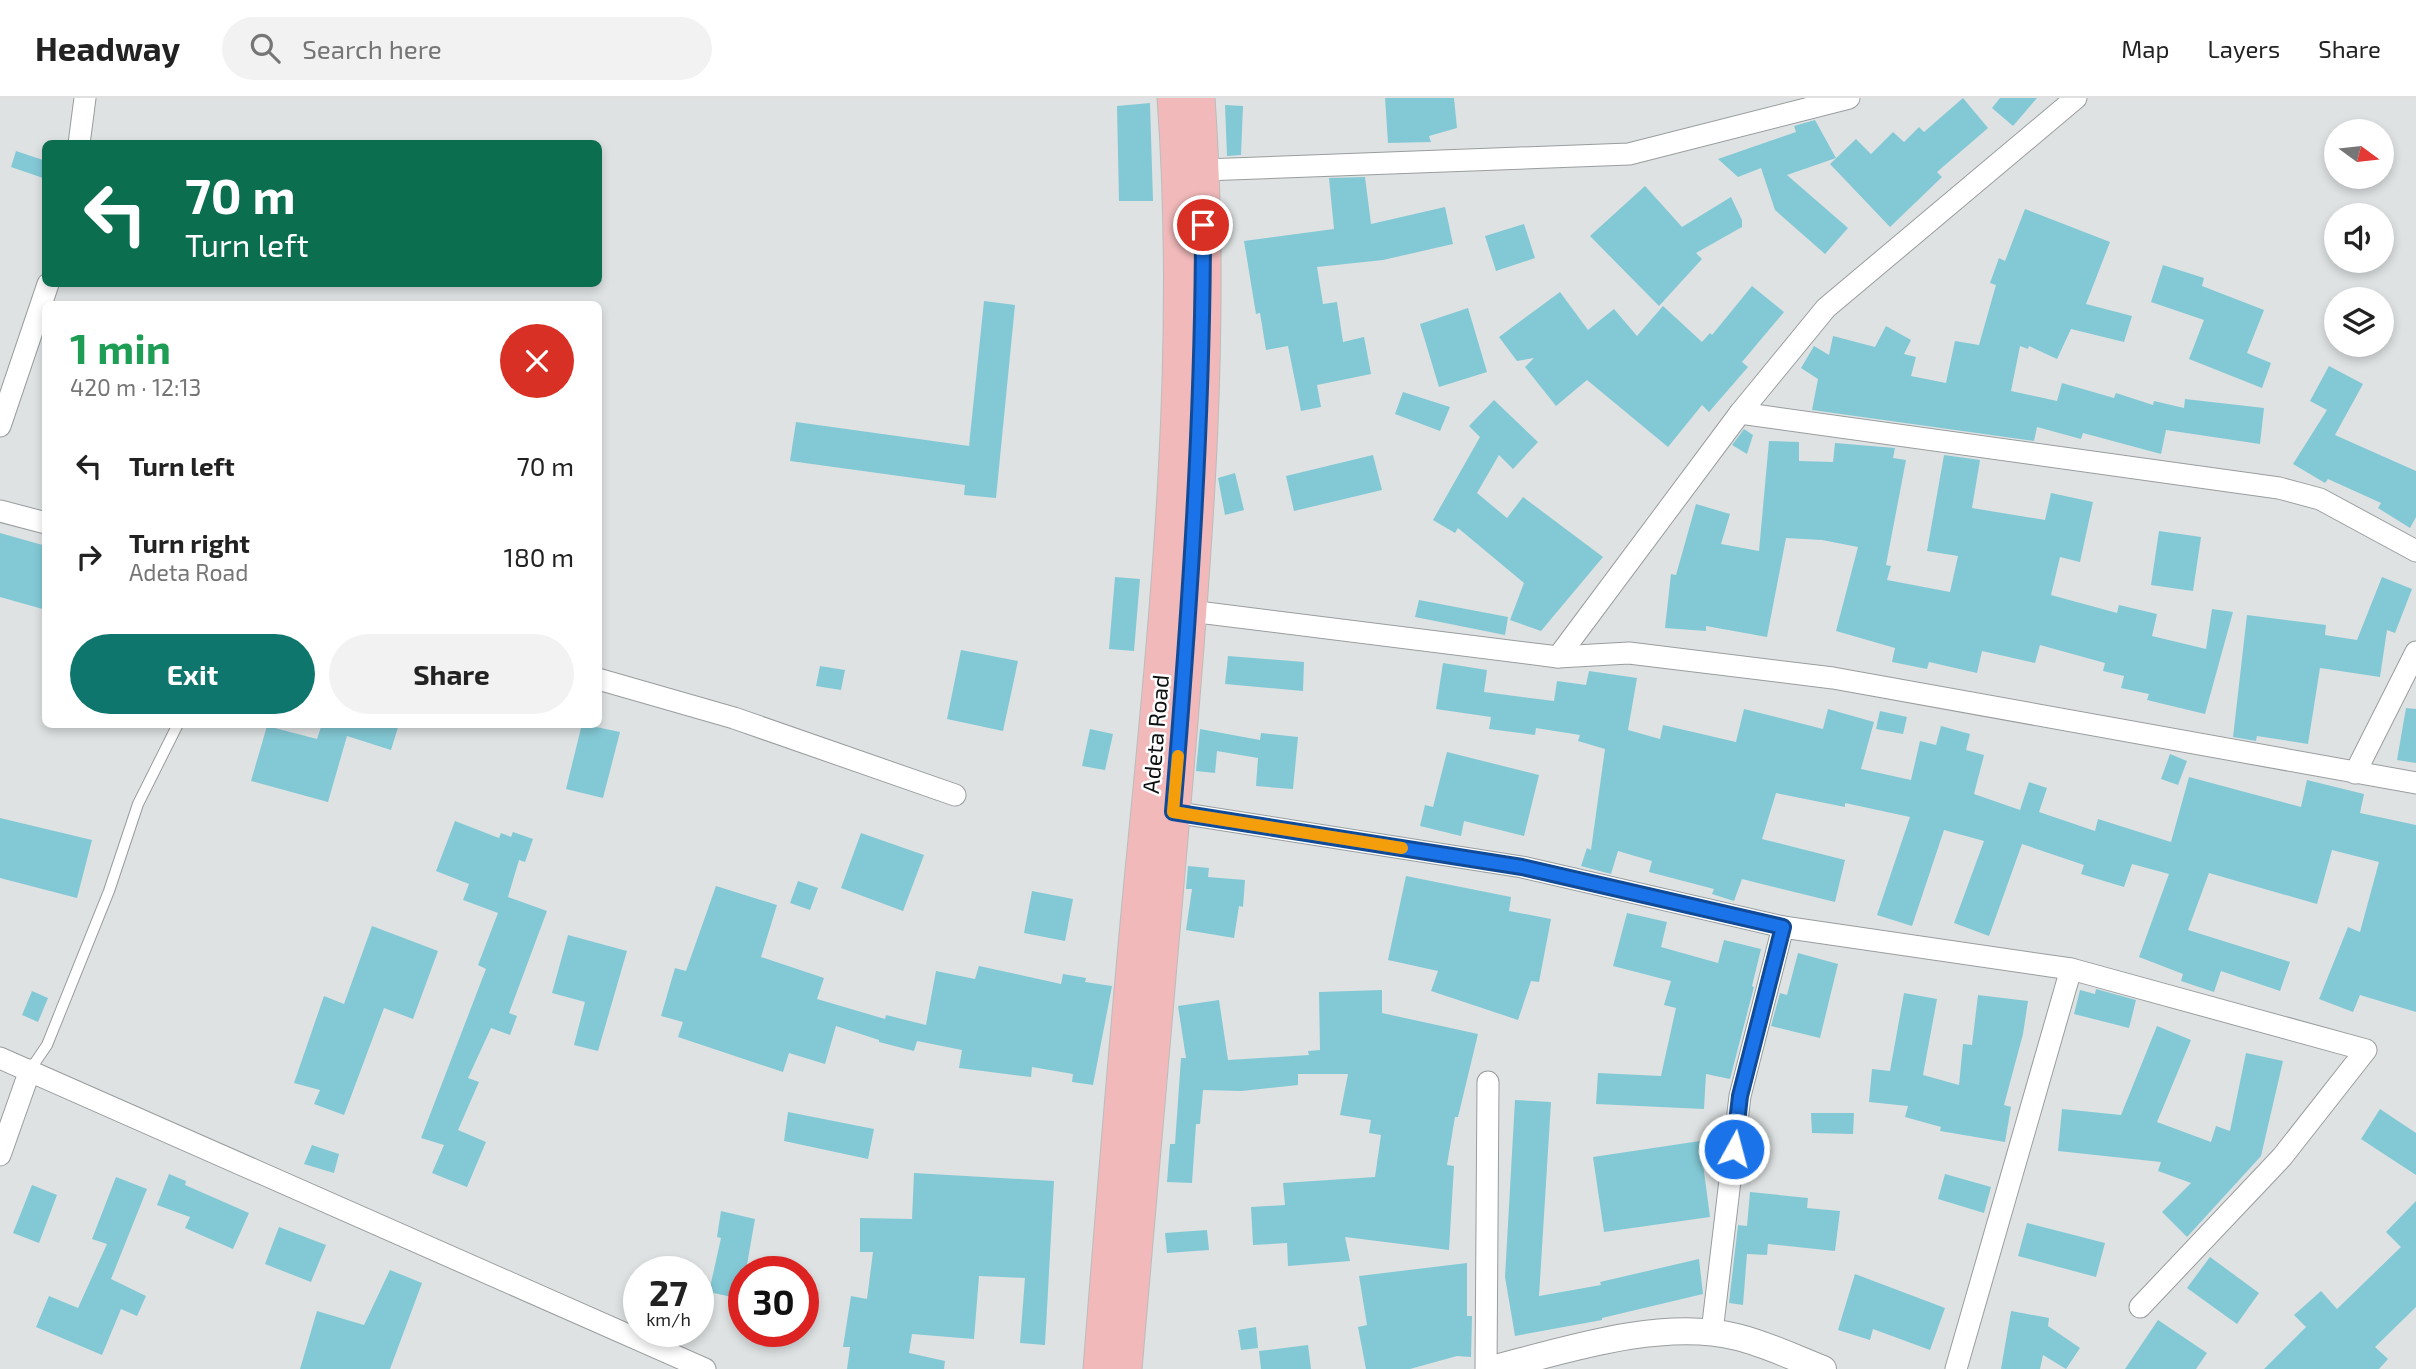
<!DOCTYPE html>
<html lang="en">
<head>
<meta charset="utf-8">
<style>
	:root { --surface:#fff; --page:#f2f2f2; --text:#222; --muted:#767676; --line:#e0e0e0; --accent:#0f766e }
	body { margin:0; font-family:"Exo 2",sans-serif; background:var(--page); color:var(--text); height:100vh; display:flex; flex-direction:column; font-size:26px; white-space:nowrap }
	* { box-sizing:border-box; margin:0 }
	p { font-size:23px; color:var(--muted) }
	.icon { flex:none; width:38px; height:38px; fill:none; stroke:currentColor; stroke-width:2; stroke-linecap:round; stroke-linejoin:round }
	.map { position:relative; flex:1; overflow:hidden }
	.drawer { position:absolute; left:42px; top:203px; width:560px; height:427px; display:flex; flex-direction:column; background:var(--surface); border-radius:10px; box-shadow:0 4px 10px #0003 }
	.drawer>* { flex:none }
	.guide { position:absolute; left:42px; top:42px; width:560px; height:147px; border-radius:10px; box-shadow:0 4px 10px #0003; background:#0b6e4f; color:#fff; overflow:hidden }
	.needle { width:46px; rotate:105deg }
	.fabs { position:absolute; left:2324px; top:21px; display:grid; gap:14px }
	.fabs a { display:grid; place-items:center; width:70px; height:70px; border-radius:50%; background:var(--surface); box-shadow:0 4px 10px #0003; font-size:35px }
	.speed { position:absolute; left:623px; top:1158px; display:flex; gap:14px; font-size:35px; font-weight:700; text-align:center }
	.speed>* { display:grid; place-content:center; width:91px; height:91px; border-radius:50%; background:var(--surface); box-shadow:0 4px 10px #0003; line-height:1 }
	.speed small { font-size:18px; font-weight:400 }
	.speed .limit { border:10px solid #d22; background:#fff; color:#111 }
	.pin { position:absolute; display:grid; place-items:center; width:60px; height:60px; color:#fff; margin:-30px; border:4px solid #fff; border-radius:50%; box-shadow:0 2px 7px #0007 }
	.me { position:absolute; width:77px; margin:-38px; rotate:7deg; stroke-linejoin:round; filter:drop-shadow(0 0 5px #0008) }
	.turn { display:flex; align-items:center; gap:24px; height:147px; padding:0 28px; font-size:32px }
	.turn .icon { width:91px; height:91px; stroke-width:2.5 }
	.turn b { display:block; font-size:49px; line-height:60px }
	.round { display:grid; place-items:center; flex:none; width:74px; height:74px; border-radius:37px; background:var(--page) }
	.summary { display:flex; align-items:center; justify-content:space-between; height:119px; padding:0 28px }
	h1 { font-size:42px; font-weight:700; line-height:52px; color:#1e9e55 }
	.primary-button { display:flex; gap:14px; margin-top:auto; padding:14px 28px }
	.primary-button a { flex:1; height:80px; border-radius:42px; background:var(--accent); color:#fff; font-size:28px; font-weight:700; line-height:80px; text-align:center }
	.primary-button a+a { background:var(--page); color:var(--text) }
	ul { padding:0; list-style:none }
	li { display:flex; align-items:center; gap:21px; height:91px; padding:0 28px }
	li div { flex:1 }
	li b { display:block; font-size:26px }
	li em { font-style:normal }
	header { display:flex; align-items:center; gap:42px; box-sizing:border-box; height:98px; padding:0 35px; background:var(--surface); border-bottom:2px solid var(--line) }
	header strong { font-size:33px }
	nav { display:flex; gap:38px; margin-inline-start:auto; font-size:24px }
	.search { width:490px; height:63px; background:var(--page); display:flex; align-items:center; gap:18px; box-sizing:border-box; padding:0 24px; border-radius:38px; color:var(--muted); font-size:26px }
	.map>svg:first-child { display:block }
	.building { fill:#83c9d5 }
	.lines { fill:none; stroke-linecap:round; stroke-linejoin:round }
	.service-casing { stroke:#999d9e; stroke-width:12 }
	.minor-casing { stroke:#999d9e; stroke-width:23 }
	.tertiary-casing { stroke:#999d9e; stroke-width:28 }
	.primary-casing { stroke:#bcbcbc; stroke-width:35 }
	.service { stroke:#fff; stroke-width:10 }
	.minor { stroke:#fff; stroke-width:21 }
	.tertiary { stroke:#fff; stroke-width:26 }
	.primary { stroke:#f1b9ba; stroke-width:33 }
	.route-casing { stroke:#114b97; stroke-width:18 }
	.route { stroke:#1a73e8; stroke-width:12 }
	.slow { stroke:#f59e0b; stroke-width:12 }
	.labels { text-anchor:middle; stroke-width:5; stroke-linejoin:round; paint-order:stroke }
	.street-label { font-size:23px; fill:#0f1011; stroke:#fff }
</style>
</head>
<body>
<header>
<strong>Headway</strong>
<div class="search"><svg class="icon" aria-label="search" viewBox="0 0 24 24"><circle cx="10" cy="10" r="6"/><path d="M15 15l6 6"/></svg>Search here</div>
<nav><a>Map</a><a>Layers</a><a>Share</a></nav>
</header>
<div class="map">
<svg width="2416" height="1271" viewBox="0 0 2416 1271">
	<rect width="100%" height="100%" fill="#dee2e3"/>
	<!-- building -->
	<g class="building">
		<path d="M1385,0H1454L1457,30L1429,38L1431,44L1388,45Z"/>
		<path d="M1963,0L1988,30L1937,74L1942,79L1890,129L1830,66L1856,41L1871,56L1893,34L1904,44L1919,29L1924,34Z"/>
		<path d="M2000,0H2037L2013,28L1992,10Z"/>
		<path d="M1150,5L1153,103H1119L1117,8Z"/>
		<path d="M1225,7L1243,8L1241,57L1227,58Z"/>
		<path d="M1815,22L1836,60L1787,77L1848,130L1825,156L1775,112L1761,70L1738,79L1718,61L1796,34L1794,28Z"/>
		<path d="M16,53L46,63V81L11,69Z"/>
		<path d="M1365,79L1371,126L1445,109L1453,146L1383,162L1317,169L1323,206L1337,204L1343,244L1364,239L1371,276L1317,287L1321,309L1301,313L1288,248L1266,252L1260,215L1256,216L1244,143L1334,131L1329,80Z"/>
		<path d="M1645,88L1682,129L1731,99L1742,122V129L1696,155L1702,161L1659,208L1590,138Z"/>
		<path d="M2025,111L2110,144L2086,206L2132,218L2124,244L2071,231L2057,261L2029,248L2028,251L2020,248L2011,293L2057,303L2062,285L2114,300L2116,295L2153,307L2154,303L2184,310L2185,301L2264,310L2260,346L2166,332L2161,356L2083,335L2081,341L2037,329L2034,343L1812,312L1818,281L1801,270L1814,248L1829,257L1833,238L1875,249L1886,228L1911,242L1904,256L1916,259L1911,278L1946,285L1955,243L1979,247L1996,187L1990,185L1999,160L2005,163Z"/>
		<path d="M1524,126L1535,160L1496,173L1485,138Z"/>
		<path d="M2163,167L2204,180L2202,188L2264,212L2247,255L2271,265L2262,290L2189,261L2204,222L2151,204Z"/>
		<path d="M1752,188L1784,214L1742,264L1748,269L1709,314L1702,307L1668,349L1587,282L1556,308L1525,269L1534,260L1517,263L1499,239L1560,194L1588,232L1614,211L1637,238L1663,208L1702,244L1710,235L1712,237Z"/>
		<path d="M984,203L1015,207L996,400L964,397L965,387L790,363L796,324L969,348Z"/>
		<path d="M1468,210L1487,274L1439,289L1420,226Z"/>
		<path d="M2329,268L2363,286L2335,337L2416,373V419L2410,430L2378,410L2381,405L2328,381L2325,385L2293,366L2327,312L2310,303Z"/>
		<path d="M1403,294L1450,309L1440,333L1395,316Z"/>
		<path d="M1494,302L1538,344L1513,371L1499,357L1477,395L1507,420L1523,399L1603,459L1541,533L1510,522L1524,485L1458,430L1455,435L1433,422L1480,339L1469,328Z"/>
		<path d="M1744,331L1753,337L1747,356L1732,347Z"/>
		<path d="M1769,343L1799,344V363L1833,364L1835,345L1895,350L1893,360L1906,362L1886,467L1891,468L1887,482L1950,494L1958,458L1927,453L1944,357L1980,362L1972,410L2045,422L2051,395L2093,404L2080,464L2060,459L2051,497L2117,515L2119,507L2157,516L2152,538L2206,551L2212,511L2233,514L2205,616L2147,602L2149,596L2121,590L2124,578L2103,573L2105,565L2040,547L2035,565L1982,553L1977,575L1929,564L1927,571L1892,564L1895,550L1836,533L1858,449L1822,442L1786,440L1767,539L1706,528V533L1665,530L1671,476L1676,477L1696,406L1730,416L1721,446L1759,453Z"/>
		<path d="M1373,357L1382,392L1294,413L1286,378Z"/>
		<path d="M1235,375L1244,412L1225,417L1218,380Z"/>
		<path d="M2159,433L2201,439L2193,493L2151,487Z"/>
		<path d="M0,435L46,448V512L0,499Z"/>
		<path d="M1115,479L1140,481L1134,553L1109,551Z"/>
		<path d="M2382,479L2412,491L2395,535L2387,532L2380,579L2320,570L2308,646L2257,638L2256,643L2233,639L2247,517L2326,527L2325,537L2357,542Z"/>
		<path d="M1419,502L1508,519L1505,537L1415,519Z"/>
		<path d="M961,552L1018,563L1003,633L947,621Z"/>
		<path d="M1228,558L1304,564L1303,593L1225,586Z"/>
		<path d="M1443,565L1487,572L1484,594L1554,603L1557,583L1586,587L1589,573L1637,580L1628,632L1660,641L1663,627L1736,644L1744,611L1823,631L1828,611L1874,624L1861,671L1911,682L1920,643L1936,647L1941,628L1970,636L1966,652L1984,657L1974,696L2020,712L2029,684L2047,690L2039,714L2095,733L2098,721L2171,744L2189,679L2301,709L2307,682L2364,696L2360,715L2416,727V914L2360,897L2353,914L2319,901L2348,829L2360,834L2379,764L2332,752L2317,806L2209,775L2188,832L2290,864L2280,893L2221,873L2214,894L2181,883L2183,876L2139,859L2169,776L2132,766L2124,789L2081,776L2084,767L2022,746L1989,838L1954,825L1984,743L1944,732L1912,828L1877,817L1910,719L1845,705V709L1776,695L1762,741L1845,762L1835,804L1742,781L1734,803L1712,796L1714,791L1649,774L1652,763L1618,753L1611,776L1581,768L1587,750L1591,752L1605,651L1578,643L1580,637L1536,630L1535,637L1489,631L1491,619L1436,611Z"/>
		<path d="M820,568L845,572L841,592L816,588Z"/>
		<path d="M2406,610L2416,611V665L2397,662Z"/>
		<path d="M1880,613L1907,619L1903,636L1876,631Z"/>
		<path d="M322,626H399L391,652L347,638L328,704L251,683L267,628L317,641Z"/>
		<path d="M582,626L620,634L603,700L566,691Z"/>
		<path d="M1090,631L1113,636L1105,672L1082,668Z"/>
		<path d="M1200,631L1260,642L1261,635L1298,639L1293,691L1256,688L1258,660L1217,653L1215,675L1196,673Z"/>
		<path d="M1447,654L1539,677L1524,738L1464,723L1461,738L1420,728L1425,707L1433,709Z"/>
		<path d="M2170,656L2187,663L2178,687L2161,681Z"/>
		<path d="M0,720L92,742L77,800L0,780Z"/>
		<path d="M455,723L499,740L501,735L511,739L513,734L533,741L525,764L519,762L508,799L547,813L509,915L517,918L510,937L491,930L468,980L479,984L458,1032L486,1044L467,1089L432,1075L444,1047L421,1040L486,871L478,867L498,815L463,802L469,786L436,773Z"/>
		<path d="M861,735L924,757L903,813L841,790Z"/>
		<path d="M1188,768L1209,770L1208,779L1245,782L1243,809L1239,808L1234,840L1186,832L1192,791H1186Z"/>
		<path d="M1406,778L1511,799L1509,813L1551,821L1539,884L1531,883L1518,922L1431,893L1438,873L1388,862Z"/>
		<path d="M798,783L818,790L810,812L790,805Z"/>
		<path d="M716,788L777,807L761,859L824,880L817,901L885,921L886,917L926,927L936,873L975,881L979,868L1061,886L1063,876L1086,880L1085,884L1112,888L1093,987L1072,984L1073,976L1032,969L1031,979L959,970L962,952L917,943L914,953L879,944V942L836,928L825,966L789,955L783,974L678,939L683,924L661,918L675,870L686,873Z"/>
		<path d="M1032,793L1073,801L1065,843L1024,835Z"/>
		<path d="M1627,815L1667,824L1661,849L1718,865L1724,842L1761,851L1752,888L1754,889L1730,981L1706,976L1704,1011L1596,1006L1598,975L1661,978L1676,910L1664,907L1671,883L1613,868Z"/>
		<path d="M372,828L438,853L413,921L384,910L344,1017L314,1006L320,992L294,985L324,898L344,906Z"/>
		<path d="M568,837L627,853L598,953L574,947L585,904L552,895Z"/>
		<path d="M1798,855L1838,866L1820,940L1771,928L1780,895L1787,897Z"/>
		<path d="M2096,891L2136,902L2129,930L2074,916L2080,892L2095,896Z"/>
		<path d="M1382,892V915L1478,936L1458,1019H1455L1447,1067L1454,1068L1449,1152L1345,1139L1350,1163L1288,1168L1287,1145L1253,1147L1251,1109L1285,1107L1283,1085L1375,1079L1381,1037L1369,1035L1371,1022L1340,1017L1348,976H1298V987L1241,993L1203,992L1200,1026H1196L1192,1085L1167,1084L1170,1046H1175L1181,960H1186L1178,908L1219,902L1228,962L1309,957L1308,953L1320,952L1319,894Z"/>
		<path d="M32,893L48,900L38,924L22,917Z"/>
		<path d="M1904,895L1937,901L1923,977L1959,987L1963,946L1972,947L1978,897L2028,903L2023,936L2004,1007L2011,1009L2005,1044L1940,1033L1941,1029L1905,1019L1908,1008L1869,1004L1872,971L1890,973Z"/>
		<path d="M2157,928L2191,942L2157,1024L2211,1044L2216,1028L2230,1033L2246,955L2283,963L2261,1058L2187,1139L2162,1114L2191,1085L2158,1073L2161,1064L2058,1053L2062,1011L2121,1017Z"/>
		<path d="M1515,1002L1551,1004L1539,1198L1601,1187L1600,1184L1699,1161L1703,1196L1602,1220V1222L1515,1238L1505,1179Z"/>
		<path d="M2380,1011L2416,1035V1077L2361,1041Z"/>
		<path d="M788,1014L874,1031L868,1061L784,1043Z"/>
		<path d="M1811,1015H1854L1853,1036L1812,1035Z"/>
		<path d="M1700,1043L1710,1119L1604,1134L1593,1059Z"/>
		<path d="M312,1047L339,1056L334,1075L304,1066Z"/>
		<path d="M914,1075L1054,1083L1045,1247L1020,1245L1025,1180L979,1178L974,1241L912,1236L909,1255L945,1263L944,1271H847L850,1249H843L851,1198L867,1201L873,1154H860V1120L912,1121Z"/>
		<path d="M169,1076L186,1083L185,1087L249,1115L233,1151L185,1130L190,1119L157,1107Z"/>
		<path d="M1945,1076L1991,1089L1984,1115L1938,1101Z"/>
		<path d="M116,1079L147,1091L111,1181L146,1198L137,1218L121,1211L102,1257L36,1229L49,1198L78,1210L107,1146L92,1141Z"/>
		<path d="M32,1087L57,1097L39,1145L13,1135Z"/>
		<path d="M1750,1094L1808,1100L1807,1110L1840,1113L1835,1153L1768,1146L1767,1157L1747,1156L1743,1207L1729,1205L1738,1127L1747,1128Z"/>
		<path d="M2416,1103V1209L2375,1249L2388,1261L2379,1271H2264L2306,1229L2294,1217L2321,1193L2337,1211L2401,1149L2386,1134Z"/>
		<path d="M721,1113L755,1121L741,1201L709,1194L721,1140L717,1139Z"/>
		<path d="M2027,1125L2105,1145L2096,1179L2018,1158Z"/>
		<path d="M279,1129L326,1147L311,1184L265,1166Z"/>
		<path d="M1207,1132L1209,1152L1167,1155L1165,1135Z"/>
		<path d="M2210,1159L2259,1195L2237,1226L2187,1190Z"/>
		<path d="M1467,1165V1218H1472L1471,1259L1457,1258L1410,1271H1366L1358,1229L1367,1227L1359,1178Z"/>
		<path d="M390,1172L422,1185L390,1271H300L317,1213L364,1227Z"/>
		<path d="M1855,1176L1945,1210L1930,1252L1873,1231L1870,1242L1838,1232Z"/>
		<path d="M2011,1213L2049,1220L2048,1228L2080,1250L2066,1271L2043,1257L2040,1271H2001Z"/>
		<path d="M2158,1222L2207,1255L2196,1271H2125Z"/>
		<path d="M1256,1229L1258,1250L1241,1252L1238,1232Z"/>
		<path d="M1308,1247L1311,1271H1261L1259,1253Z"/>
	</g>
	<g class="lines">
		<defs>
			<path id="service" d="M30,972L47,947L109,793L138,706L178,626"/>
			<g id="minor">
				<path d="M79,46L85,0"/>
				<path d="M1203,72L1629,56L1849,0"/>
				<path d="M1740,315L2279,390L2320,401L2416,453"/>
				<path d="M0,328L48,186"/>
				<path d="M0,413L46,425"/>
				<path d="M1190,513L1558,559L1629,555L1833,580L2416,685"/>
				<path d="M1558,559L1740,315L1826,210L2076,0"/>
				<path d="M598,581L734,620L955,697"/>
				<path d="M2355,675L2416,554"/>
				<path d="M1173,714L1522,769L1783,829L2071,871L2366,952L2282,1059L2140,1209"/>
				<path d="M0,960L705,1271"/>
				<path d="M0,1057L30,972"/>
				<path d="M1712,1234L1740,998L1783,829"/>
				<path d="M1486,1271L1488,984"/>
				<path d="M1956,1271L2071,871"/>
			</g>
			<path id="tertiary" d="M1492,1271C1565,1252 1662,1220 1737,1239C1766,1246 1795,1260 1823,1271"/>
			<g id="primary">
				<path d="M1100,1271C1113,1105 1126,939 1142,773C1167,517 1193,258 1174,0"/>
				<path d="M1125,1271C1142,1071 1160,871 1177,671C1196,449 1214,223 1198,0"/>
			</g>
		</defs>
		<!-- service casing -->
		<use href="#service" class="service-casing"/>
		<!-- minor casing -->
		<use href="#minor" class="minor-casing"/>
		<!-- tertiary casing -->
		<use href="#tertiary" class="tertiary-casing"/>
		<!-- primary casing -->
		<use href="#primary" class="primary-casing"/>
		<!-- service -->
		<use href="#service" class="service"/>
		<!-- minor -->
		<use href="#minor" class="minor"/>
		<!-- tertiary -->
		<use href="#tertiary" class="tertiary"/>
		<!-- primary -->
		<use href="#primary" class="primary"/>
	</g>
	<g class="lines">
		<defs>
			<path id="route" d="M1203,127C1203,323 1189,518 1173,714L1522,769L1783,829L1740,998L1734,1051"/>
		</defs>
		<!-- route casing -->
		<use href="#route" class="route-casing"/>
		<!-- route -->
		<use href="#route" class="route"/>
		<!-- slow -->
		<path class="slow" d="M1178,658L1173,714L1402,750"/>
	</g>
	<g class="labels">
		<!-- street labels -->
		<g class="street-label">
			<text transform="translate(1156 636) rotate(-85)" y="8">Adeta Road</text>
		</g>
	</g>
</svg>
<div class="fabs">
<a><svg class="needle" viewBox="-14 -14 28 28"><path d="M0-13l5 13h-10z" fill="#e53935"/><path d="M0 13l5-13h-10z" fill="#767676"/></svg></a>
<a><svg class="icon" aria-label="sound" viewBox="0 0 24 24"><path d="M4 9h4l5-4v14l-5-4H4zM17 9q2 3 0 6"/></svg></a>
<a><svg class="icon" aria-label="layers" viewBox="0 0 24 24"><path d="M12 4l9 5-9 5-9-5zM3 14l9 5 9-5"/></svg></a>
</div>
<div class="speed"><div>27<small>km/h</small></div><div class="limit">30</div></div>
<div class="pin" style="left:1203px;top:127px;background:#d93025"><svg class="icon" aria-label="arrive" viewBox="0 0 24 24"><path d="M6 21V4h12l-3 4 3 4H6"/></svg></div>
<svg class="me" style="left:1734px;top:1051px" viewBox="-20 -20 40 40"><circle r="17" fill="#1a73e8" stroke="#fff" stroke-width="3"/><path d="M0-11L8 9 0 5-8 9z" fill="#fff"/></svg>
<div class="guide">
<div class="turn"><svg class="icon" aria-label="left" viewBox="0 0 24 24"><path d="M17 20v-9H6M10 6l-5 5 5 5"/></svg><div><b>70 m</b>Turn left</div></div>
</div>
<section class="drawer">
<div class="summary"><div><h1>1 min</h1><p>420 m · 12:13</p></div><a class="round" style="background:#d93025;color:#fff"><svg class="icon" aria-label="close" viewBox="0 0 24 24"><path d="M6 6l12 12M18 6L6 18"/></svg></a></div>
<ul>
<li><svg class="icon" aria-label="left" viewBox="0 0 24 24"><path d="M17 20v-9H6M10 6l-5 5 5 5"/></svg><div><b>Turn left</b></div><em>70 m</em></li>
<li><svg class="icon" aria-label="right" viewBox="0 0 24 24"><path d="M7 20v-9h11M14 6l5 5-5 5"/></svg><div><b>Turn right</b><p>Adeta Road</p></div><em>180 m</em></li>
</ul>
<div class="primary-button"><a>Exit</a><a>Share</a></div>
</section>
</div>
</body>
</html>
